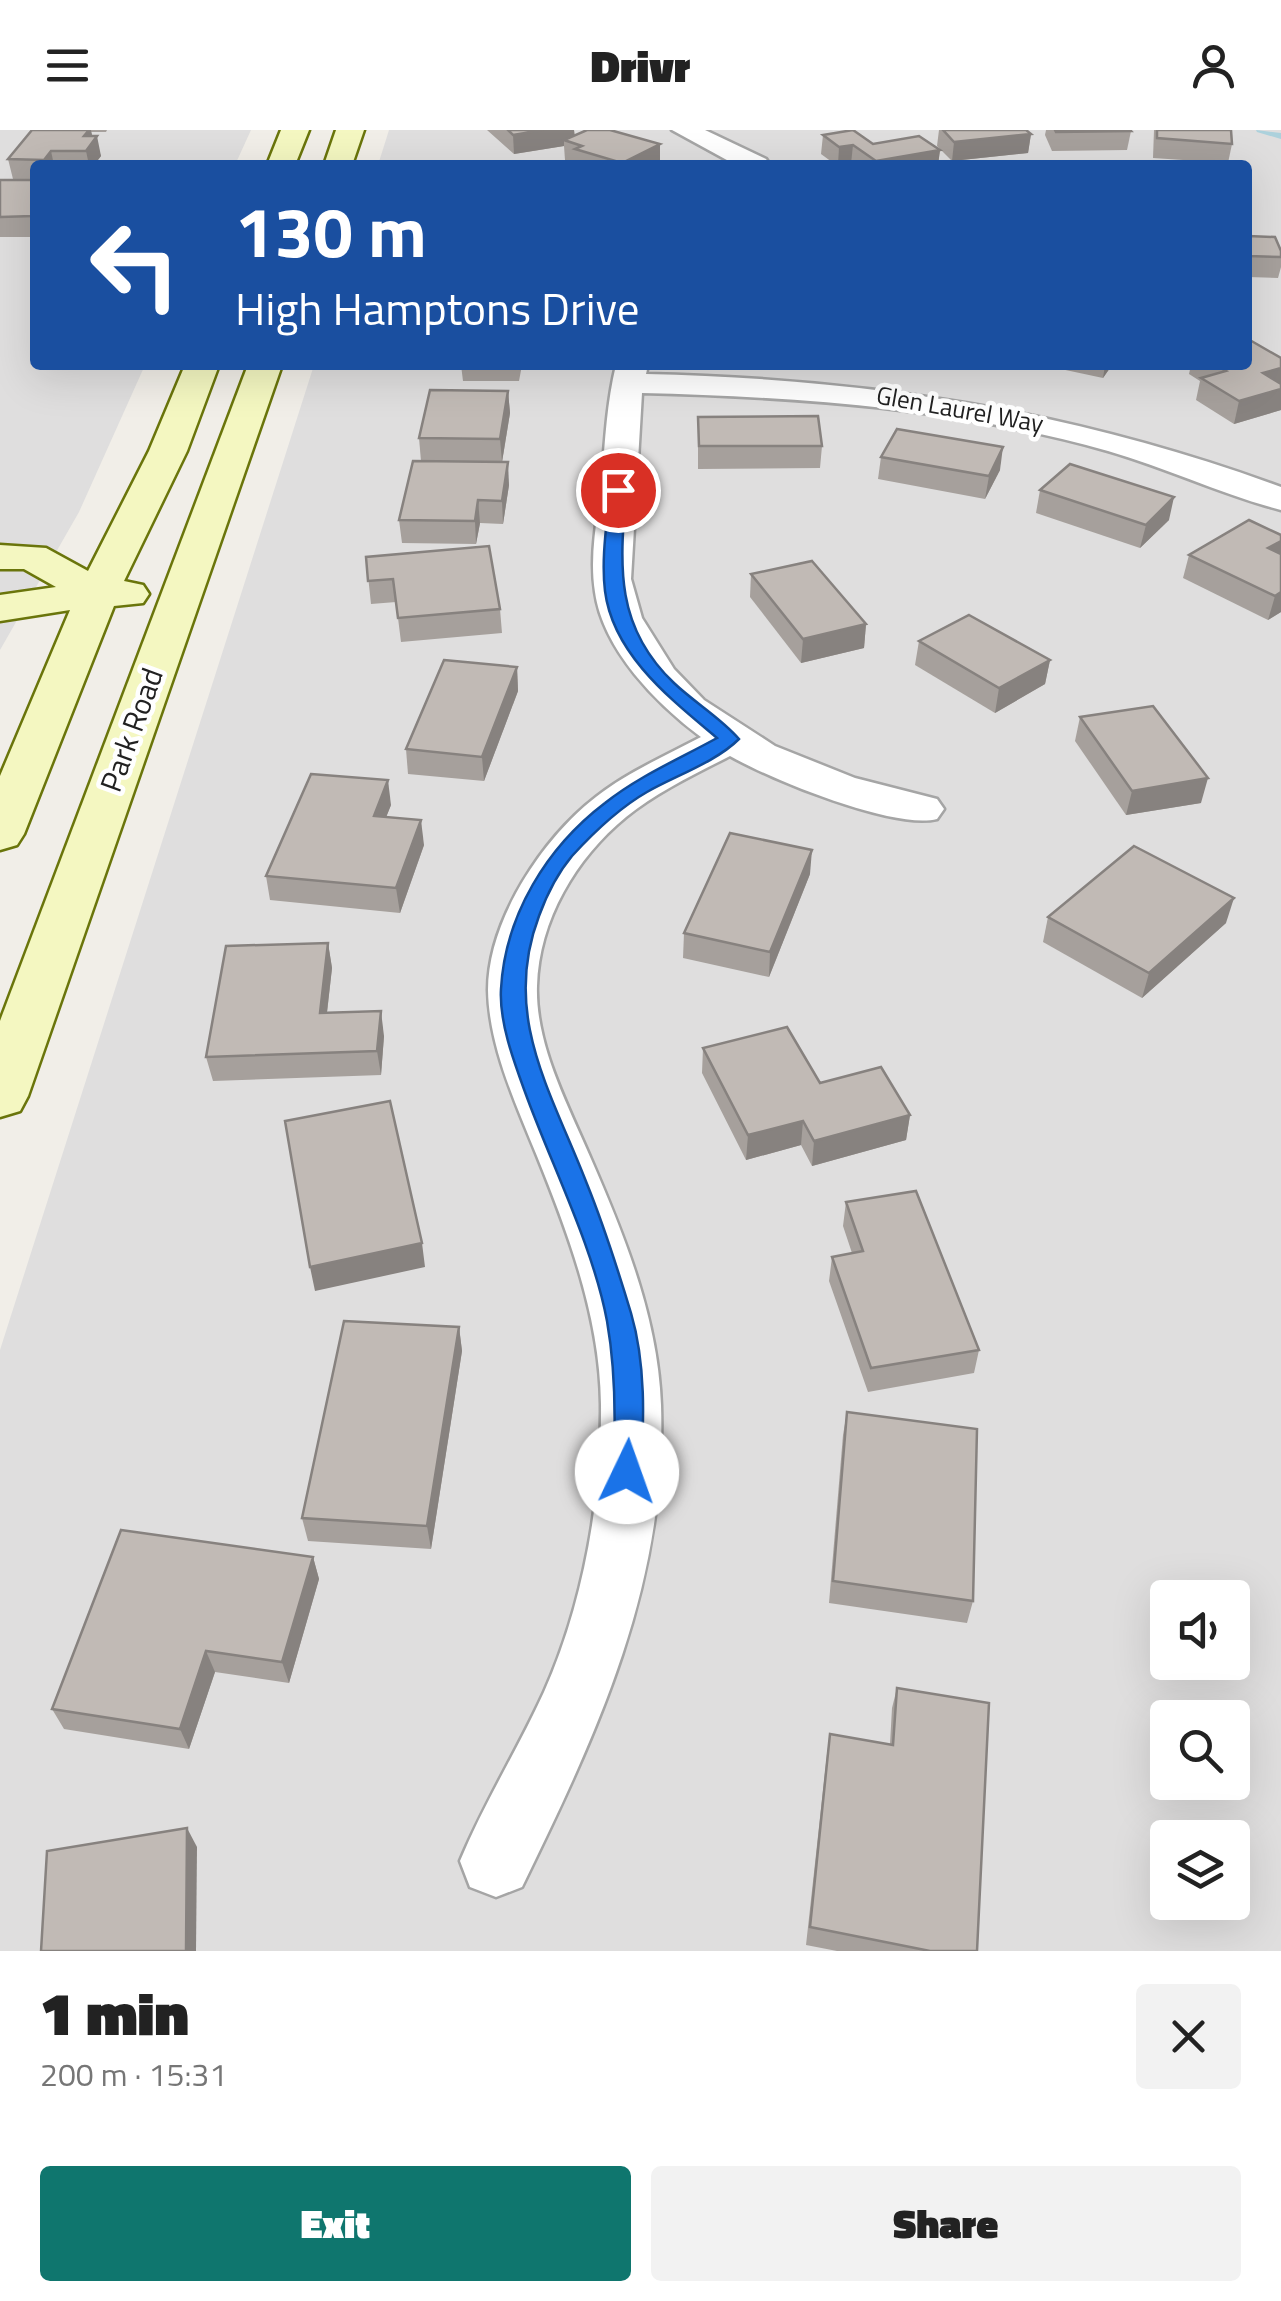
<!DOCTYPE html>
<html lang="en">
<head>
<meta charset="utf-8">
<style>
	:root { --surface:#fff; --page:#f2f2f2; --text:#222; --muted:#767676; --accent:#0f766e }
	body { margin:0; font-family:"Titillium Web",sans-serif; background:var(--page); color:var(--text); height:100vh; display:flex; flex-direction:column; font-size:38px; white-space:nowrap }
	* { box-sizing:border-box; margin:0 }
	p { font-size:32px; color:var(--muted) }
	.icon { flex:none; width:55px; height:55px; fill:none; stroke:currentColor; stroke-width:2; stroke-linecap:round; stroke-linejoin:round }
	.map { position:relative; height:1821px; overflow:hidden }
	.side { display:flex; flex-direction:column; background:var(--surface); flex:1 }
	.side>* { flex:none }
	.guide { position:absolute; left:30px; top:30px; width:1222px; height:210px; border-radius:10px; box-shadow:0 10px 40px #0002; background:#1a4fa0; color:#fff; overflow:hidden }
	.tools { position:absolute; left:1150px; top:1450px; display:grid; gap:20px }
	.tools a { display:grid; place-items:center; width:100px; height:100px; border-radius:10px; background:var(--surface); box-shadow:0 10px 40px #0002; font-size:50px }
	.pin { position:absolute; display:grid; place-items:center; width:85px; height:85px; color:#fff; margin:-42px; border:5px solid #fff; border-radius:50%; box-shadow:0 2px 10px #0007 }
	.me { position:absolute; width:110px; margin:-55px; rotate:3deg; stroke-linejoin:round; filter:drop-shadow(0 0 8px #0008) }
	.turn { display:flex; align-items:center; gap:35px; height:210px; padding:0 40px; font-size:45px }
	.turn .icon { width:130px; height:130px; stroke-width:2.5 }
	.turn b { display:block; font-size:70px; line-height:85px }
	.round { display:grid; place-items:center; flex:none; width:105px; height:105px; border-radius:10px; background:var(--page) }
	.summary { display:flex; align-items:center; justify-content:space-between; height:170px; padding:0 40px }
	h1 { font-size:60px; font-weight:800; line-height:75px }
	.primary-button { display:flex; gap:20px; margin-top:auto; padding:20px 40px }
	.primary-button a { flex:1; height:115px; border-radius:10px; background:var(--accent); color:#fff; font-size:40px; font-weight:800; line-height:115px; text-align:center }
	.primary-button a+a { background:var(--page); color:var(--text) }
	header { display:flex; justify-content:space-between; align-items:center; height:130px; padding:0 40px; background:var(--surface); font-size:45px; font-weight:800 }
	.map>svg:first-child { display:block }
	.residential { fill:#dfdede; fill-rule:evenodd }
	.lines { fill:none; stroke-linecap:round; stroke-linejoin:round }
	.stream { fill:#acd1dc; fill-rule:evenodd }
	.street-casing { stroke:#a5a5a5; stroke-width:5 }
	.secondary-casing { stroke:#6a750b; stroke-width:5 }
	.street { fill:#fff; fill-rule:evenodd }
	.secondary { fill:#f4f7c1; fill-rule:evenodd }
	.wall { fill:#a6a09c }
	.shaded-wall { fill:#87827f }
	.building { fill:#c1bab5; stroke:#87827f; stroke-width:2.5 }
	.route { fill:#1a73e8; stroke:#114b97; stroke-width:2.5 }
	.labels { text-anchor:middle; stroke-width:9; stroke-linejoin:round; paint-order:stroke }
	.far-street-label { font-size:25px; fill:#212121; stroke:#fff }
	.street-label { font-size:30px; fill:#212121; stroke:#fff }
</style>
</head>
<body>
<header><svg class="icon" aria-label="menu" viewBox="0 0 24 24"><path d="M4 6h16M4 12h16M4 18h16"/></svg>Drivr<svg class="icon" aria-label="person" viewBox="0 0 24 24"><circle cx="12" cy="8" r="4"/><path d="M4 21q1-7 8-7t8 7"/></svg></header>
<div class="map">
<svg width="1281" height="1821" viewBox="0 0 1281 1821">
	<rect width="100%" height="100%" fill="#f1eee8"/>
	<!-- residential -->
	<g class="residential">
		<path d="M0,0H251L235,35H35V235H145L79,382L0,520Z"/>
		<path d="M389,0H1281V1821H0V1220L314,235H1248V35H378ZM1168,1468H1232V1532H1168ZM1168,1588H1232V1652H1168ZM1168,1708H1232V1772H1168Z"/>
	</g>
	<g class="lines">
		<!-- stream -->
		<path class="stream" d="M1256,0L1281,3V9L1257,2Z"/>
		<defs>
			<g id="street">
				<path d="M672,0H705L766,29L770,35H736Z"/>
				<path d="M616,235H648L646,244C869,249 1071,280 1281,357V380C1223,365 1167,338 1108,321C957,278 799,267 642,263L631,449L642,488L674,539L704,570L775,616L855,648L937,669L944,679L937,689C894,700 770,649 730,626C695,644 657,662 626,687C576,728 539,790 537,856C535,915 569,977 591,1029C625,1107 658,1189 661,1275C667,1454 598,1601 522,1757L496,1767L470,1757L460,1731C484,1673 518,1619 544,1562C583,1475 602,1369 601,1274C600,1188 569,1105 537,1026C516,974 489,917 488,860C488,790 543,708 596,667C628,642 665,626 701,607C657,574 603,520 595,462C589,424 598,386 602,348C605,310 607,272 616,235Z"/>
			</g>
			<g id="secondary">
				<path d="M281,0H309L295,35H267Z"/>
				<path d="M336,0H364L352,35H324Z"/>
				<path d="M185,235H219L187,321L124,451L143,455L149,464L143,473L114,476L24,704L17,715L0,720V646L70,480L0,491V465L56,457L24,439H0V415L46,418L88,441L149,321Z"/>
				<path d="M248,235H282L28,966L20,981L0,987V891Z"/>
			</g>
		</defs>
		<!-- street casing -->
		<use href="#street" class="street-casing"/>
		<!-- secondary casing -->
		<use href="#secondary" class="secondary-casing"/>
		<!-- street -->
		<use href="#street" class="street"/>
		<!-- secondary -->
		<use href="#secondary" class="secondary"/>
	</g>
	<!-- wall -->
	<g class="wall">
		<path d="M32,0H107L106,2H91L101,26L94,35H35V49H13L8,29Z"/>
		<path d="M487,0H574L575,6L660,34L657,35H576V33L565,30L564,16L514,24Z"/>
		<path d="M939,0H1026L1031,4L1028,23L952,31L937,16Z"/>
		<path d="M1046,0H1130L1131,1L1127,20L1052,21L1045,5Z"/>
		<path d="M1154,0H1231L1232,14L1228,33L1153,28Z"/>
		<path d="M823,5L873,14L940,20L938,35H836L821,24Z"/>
		<rect x="0" y="50" width="35" height="57"/>
		<path d="M1248,106L1281,121V137L1278,148L1248,147Z"/>
		<path d="M461,235H522L519,251H463Z"/>
		<path d="M1042,235H1112L1103,248Z"/>
		<path d="M1191,235H1248L1281,280L1234,294L1196,270L1200,251L1189,244Z"/>
		<path d="M508,261L510,283L502,332L421,331L419,308Z"/>
		<path d="M698,287L822,316L820,338L698,339Z"/>
		<path d="M881,327L1000,340L985,369L878,349Z"/>
		<path d="M509,355L503,394L480,393L476,414L402,413L399,390Z"/>
		<path d="M1040,360L1169,390L1140,418L1036,383Z"/>
		<path d="M1281,405V482L1268,490L1183,448L1189,425Z"/>
		<path d="M366,427L500,479L502,503L401,512L396,472L371,474Z"/>
		<path d="M751,444L866,494L864,518L801,533L750,467Z"/>
		<path d="M919,511L1050,530L1045,554L995,583L915,535Z"/>
		<path d="M517,537L518,561L484,651L408,644L406,619Z"/>
		<path d="M1080,587L1201,673L1126,685L1075,611Z"/>
		<path d="M391,675L386,687L424,715L400,783L270,770L266,746Z"/>
		<path d="M810,744L769,847L683,828L684,803Z"/>
		<path d="M1048,787L1226,793L1142,868L1043,812Z"/>
		<path d="M328,813L332,838L327,883L384,906L381,945L213,951L206,927Z"/>
		<path d="M703,918L820,953L910,985L906,1010L812,1036L801,1015L746,1030L702,943Z"/>
		<path d="M846,1072L979,1220L974,1243L868,1262L829,1151L832,1127L852,1123L843,1096Z"/>
		<path d="M459,1197L462,1221L431,1419L308,1411L302,1388Z"/>
		<path d="M847,1282L973,1471L967,1493L829,1473L843,1305Z"/>
		<path d="M313,1427L319,1449L289,1553L215,1542L189,1619L64,1599L52,1579Z"/>
		<path d="M897,1558L977,1821H837L806,1815L827,1624L830,1604L890,1614L892,1578Z"/>
	</g>
	<!-- shaded-wall -->
	<g class="shaded-wall">
		<path d="M89,0H91L93,11L97,6L101,26L94,35H89L86,21L84,6Z"/>
		<path d="M543,0H574L575,14L564,10V16L514,24L513,5Z"/>
		<path d="M1031,4L1028,23L952,31L954,12Z"/>
		<path d="M660,14V34L657,35H622V33Z"/>
		<path d="M853,15L851,34L838,35L839,17Z"/>
		<path d="M940,20L938,35H876V31Z"/>
		<path d="M51,21L54,35H45L44,30Z"/>
		<path d="M1105,235H1112L1103,248Z"/>
		<path d="M1281,238V258L1263,243Z"/>
		<path d="M1281,259V280L1234,294L1239,271Z"/>
		<path d="M508,261L510,283L502,332L500,309Z"/>
		<path d="M1003,317L1000,340L985,369L989,346Z"/>
		<path d="M508,332L509,355L503,394L502,371Z"/>
		<path d="M1174,367L1169,390L1140,418L1146,395Z"/>
		<path d="M478,370L480,393L476,414L475,391Z"/>
		<path d="M1281,411V428L1268,418Z"/>
		<path d="M1281,462V482L1268,490L1275,466Z"/>
		<path d="M866,494L864,518L801,533L803,509Z"/>
		<path d="M1050,530L1045,554L995,583L999,558Z"/>
		<path d="M517,537L518,561L484,651L482,627Z"/>
		<path d="M1208,648L1201,673L1126,685L1132,661Z"/>
		<path d="M388,650L391,675L377,710L374,686Z"/>
		<path d="M421,690L424,715L400,783L396,758Z"/>
		<path d="M812,720L810,744L769,847L770,822Z"/>
		<path d="M1234,768L1226,793L1142,868L1149,843Z"/>
		<path d="M328,813L332,838L324,908L320,883Z"/>
		<path d="M381,881L384,906L381,945L377,921Z"/>
		<path d="M910,985L906,1010L812,1036L814,1011Z"/>
		<path d="M803,991L801,1015L746,1030L748,1005Z"/>
		<path d="M422,1113L425,1137L315,1161L310,1137Z"/>
		<path d="M459,1197L462,1221L431,1419L427,1396Z"/>
		<path d="M313,1427L319,1449L289,1553L282,1532Z"/>
		<path d="M206,1521L215,1542L189,1619L180,1599Z"/>
		<path d="M187,1698L197,1717L196,1821H186Z"/>
	</g>
	<!-- building -->
	<g class="building">
		<path d="M32,0H89L84,6H97L86,21H51L44,30L8,29Z"/>
		<path d="M508,0H543L513,5Z"/>
		<path d="M587,0H610L660,14L622,33L575,19L582,16L564,10Z"/>
		<path d="M853,0L873,14L919,6L940,20L876,31L853,15L839,17L823,5Z"/>
		<path d="M943,0H1026L1031,4L954,12Z"/>
		<path d="M1055,0H1130L1131,1L1056,2Z"/>
		<path d="M1157,0H1231L1232,14L1157,8Z"/>
		<path d="M0,50H35V82L33,86L0,87Z"/>
		<path d="M1248,106L1275,107L1281,121V127L1248,126Z"/>
		<path d="M1248,209L1281,228V238L1263,243L1281,254V259L1239,271L1201,248L1226,241L1215,235H1248Z"/>
		<path d="M430,260L508,261L500,309L419,308Z"/>
		<path d="M818,286L822,316H699L698,287Z"/>
		<path d="M897,299L1003,317L989,346L881,327Z"/>
		<path d="M413,331L508,332L502,371L478,370L475,391L399,390Z"/>
		<path d="M1070,334L1174,367L1146,395L1040,360Z"/>
		<path d="M1249,390L1281,405V411L1268,418L1281,424V462L1275,466L1189,425Z"/>
		<path d="M489,416L500,479L398,488L393,449L368,451L366,427Z"/>
		<path d="M812,431L866,494L803,509L751,444Z"/>
		<path d="M969,485L1050,530L999,558L919,511Z"/>
		<path d="M444,530L517,537L482,627L406,619Z"/>
		<path d="M1153,576L1208,648L1132,661L1080,587Z"/>
		<path d="M311,644L388,650L374,686L421,690L396,758L266,746Z"/>
		<path d="M730,703L812,720L770,822L684,803Z"/>
		<path d="M1134,716L1234,768L1149,843L1048,787Z"/>
		<path d="M328,813L320,883L381,881L377,921L206,927L226,816Z"/>
		<path d="M787,897L820,953L881,937L910,985L814,1011L803,991L748,1005L703,918Z"/>
		<path d="M390,971L422,1113L310,1137L285,991Z"/>
		<path d="M916,1061L979,1220L871,1238L832,1127L863,1121L846,1072Z"/>
		<path d="M344,1191L459,1197L427,1396L302,1388Z"/>
		<path d="M847,1282L977,1299L973,1471L833,1451Z"/>
		<path d="M121,1400L313,1427L282,1532L206,1521L180,1599L52,1579Z"/>
		<path d="M897,1558L989,1573L977,1821H930L810,1797L830,1604L893,1615Z"/>
		<path d="M187,1698L186,1821H41L47,1721Z"/>
	</g>
	<!-- route -->
	<path class="route" d="M618,355L626,360C620,435 614,496 674,553C695,573 721,588 739,609C716,632 675,646 647,662C619,678 594,702 572,726C557,744 547,764 539,786C501,886 552,963 587,1054C604,1096 618,1140 631,1183C646,1234 644,1290 641,1342L637,1351L627,1354L617,1351L613,1342C616,1291 616,1242 607,1191C593,1116 551,1034 525,962C514,932 499,892 501,859C505,785 547,717 605,673C639,646 679,629 717,608C672,570 613,525 605,461C601,428 607,393 610,360Z"/>
	<g class="labels">
		<!-- far-street labels -->
		<g class="far-street-label">
			<text transform="translate(960 279) rotate(10)" y="9">Glen Laurel Way</text>
		</g>
		<!-- street labels -->
		<g class="street-label">
			<text transform="translate(132 600) rotate(-70)" y="10">Park Road</text>
		</g>
	</g>
</svg>
<div class="tools">
<a><svg class="icon" aria-label="sound" viewBox="0 0 24 24"><path d="M4 9h4l5-4v14l-5-4H4zM17 9q2 3 0 6"/></svg></a>
<a><svg class="icon" aria-label="search" viewBox="0 0 24 24"><circle cx="10" cy="10" r="6"/><path d="M15 15l6 6"/></svg></a>
<a><svg class="icon" aria-label="layers" viewBox="0 0 24 24"><path d="M12 4l9 5-9 5-9-5zM3 14l9 5 9-5"/></svg></a>
</div>
<div class="pin" style="left:618px;top:360px;background:#d93025"><svg class="icon" aria-label="arrive" viewBox="0 0 24 24"><path d="M6 21V4h12l-3 4 3 4H6"/></svg></div>
<svg class="me" style="left:627px;top:1342px" viewBox="-20 -20 40 40"><circle r="19" fill="#fff"/><path d="M0-13L10 11 0 6-10 11z" fill="#1a73e8"/></svg>
<div class="guide">
<div class="turn"><svg class="icon" aria-label="left" viewBox="0 0 24 24"><path d="M17 20v-9H6M10 6l-5 5 5 5"/></svg><div><b>130 m</b>High Hamptons Drive</div></div>
</div>
</div>
<section class="side">
<div class="summary"><div><h1>1 min</h1><p>200 m · 15:31</p></div><a class="round"><svg class="icon" aria-label="close" viewBox="0 0 24 24"><path d="M6 6l12 12M18 6L6 18"/></svg></a></div>
<div class="primary-button"><a>Exit</a><a>Share</a></div>
</section>
</body>
</html>
